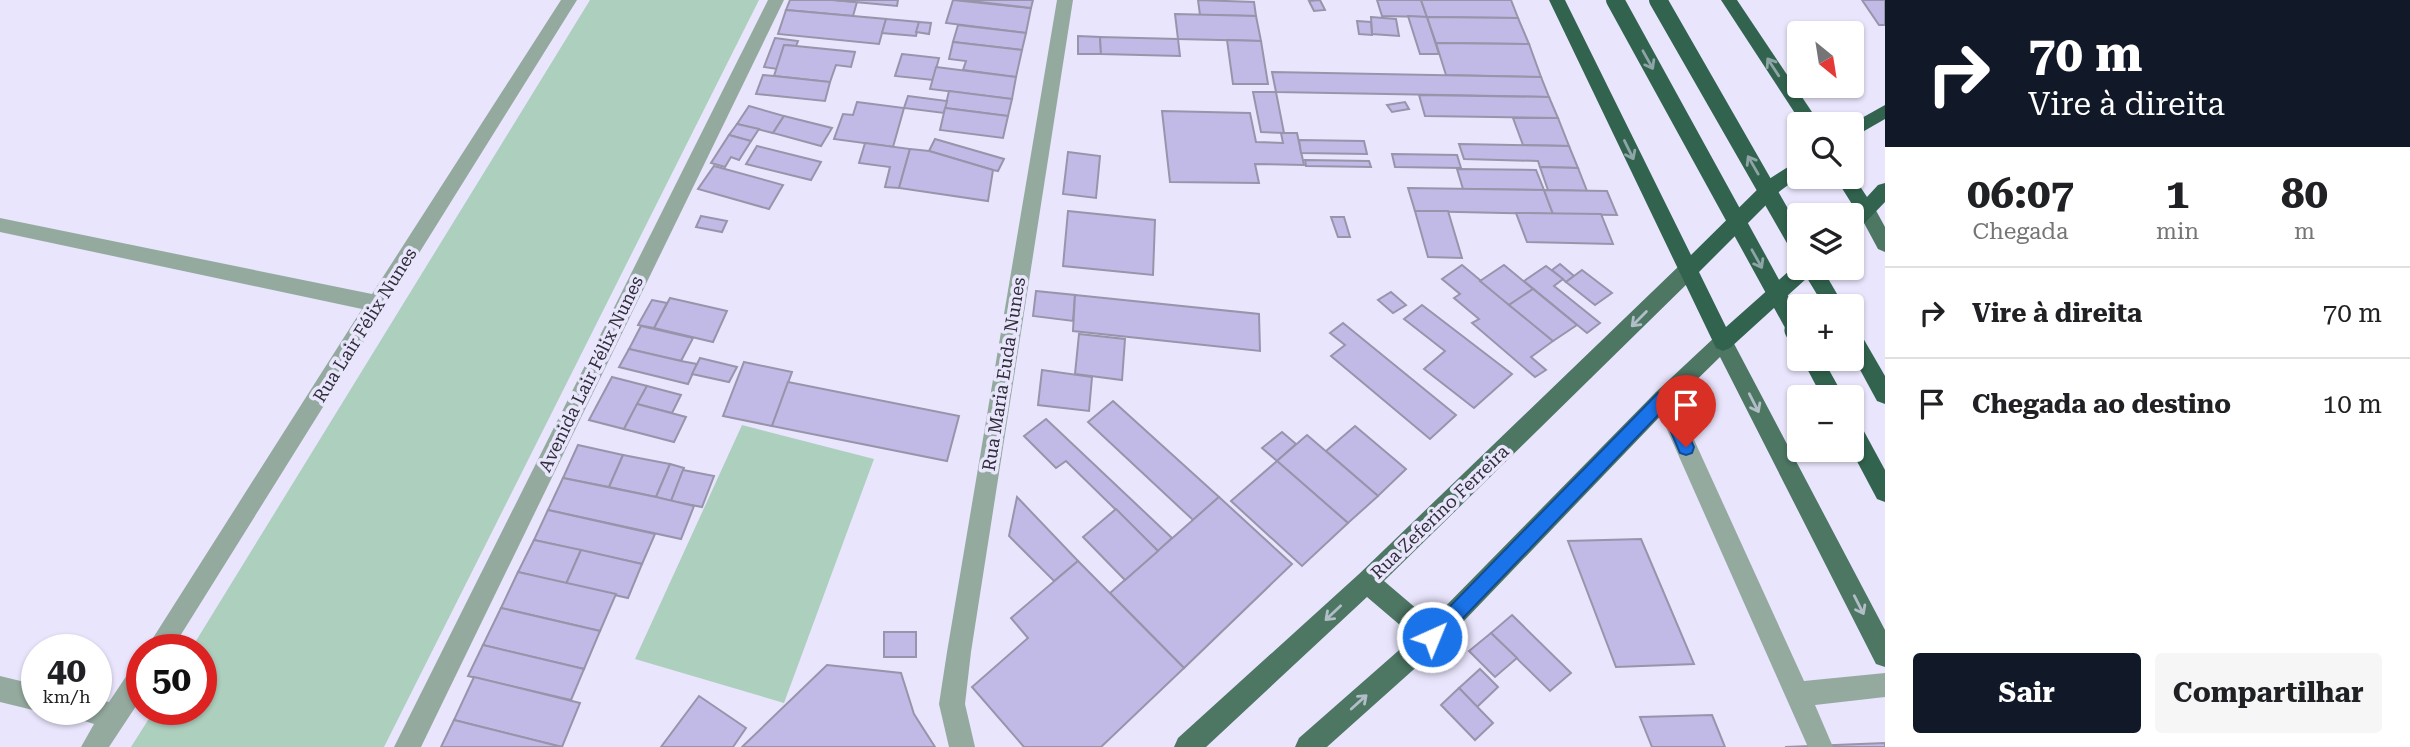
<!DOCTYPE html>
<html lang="pt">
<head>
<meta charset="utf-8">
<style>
	:root { --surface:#fff; --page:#f6f6f6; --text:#202124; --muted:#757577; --line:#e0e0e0; --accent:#111827 }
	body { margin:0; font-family:"Roboto Serif",serif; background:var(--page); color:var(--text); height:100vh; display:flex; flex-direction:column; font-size:26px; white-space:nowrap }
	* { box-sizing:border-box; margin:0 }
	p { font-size:23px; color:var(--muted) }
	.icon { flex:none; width:38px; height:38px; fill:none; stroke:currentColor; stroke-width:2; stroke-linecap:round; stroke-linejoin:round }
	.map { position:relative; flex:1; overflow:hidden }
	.drawer { display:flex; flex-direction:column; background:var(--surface); width:525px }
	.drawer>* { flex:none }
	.hud { background:#111827; color:#fff; overflow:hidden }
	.needle { width:46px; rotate:150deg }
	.fabs { position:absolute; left:1787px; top:21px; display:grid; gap:14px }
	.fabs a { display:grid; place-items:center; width:77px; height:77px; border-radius:7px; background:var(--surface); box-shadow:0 2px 5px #0004; font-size:35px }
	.speed { position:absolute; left:21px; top:634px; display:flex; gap:14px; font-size:35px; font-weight:700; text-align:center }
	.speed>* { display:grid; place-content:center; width:91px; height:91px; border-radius:50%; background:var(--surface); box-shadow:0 2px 5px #0004; line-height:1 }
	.speed small { font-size:18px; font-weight:400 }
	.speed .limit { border:10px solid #d22; background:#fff; color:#111 }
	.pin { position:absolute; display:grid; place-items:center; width:60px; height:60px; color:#fff; margin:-72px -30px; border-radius:50% 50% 50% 0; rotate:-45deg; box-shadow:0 0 7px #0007 }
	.pin .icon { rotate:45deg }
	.me { position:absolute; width:77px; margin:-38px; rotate:44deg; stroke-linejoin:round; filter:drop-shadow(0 0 5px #0008) }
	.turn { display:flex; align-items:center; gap:24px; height:147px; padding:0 28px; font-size:32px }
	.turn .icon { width:91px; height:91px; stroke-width:2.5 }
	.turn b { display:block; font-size:49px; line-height:60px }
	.eta { display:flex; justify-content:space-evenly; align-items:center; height:119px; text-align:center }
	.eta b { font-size:42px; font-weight:700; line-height:49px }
	.cta { display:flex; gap:14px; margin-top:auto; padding:14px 28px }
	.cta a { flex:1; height:80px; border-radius:7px; background:var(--accent); color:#fff; font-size:28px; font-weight:700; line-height:80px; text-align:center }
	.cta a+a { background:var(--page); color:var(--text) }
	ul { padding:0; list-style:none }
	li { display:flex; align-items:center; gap:21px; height:91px; padding:0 28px; border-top:2px solid var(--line) }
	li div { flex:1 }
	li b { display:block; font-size:26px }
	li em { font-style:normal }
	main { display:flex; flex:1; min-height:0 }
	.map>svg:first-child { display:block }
	.green { fill:#adcfbe }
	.building { fill:#c1bae7; stroke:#9894aa; stroke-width:2 }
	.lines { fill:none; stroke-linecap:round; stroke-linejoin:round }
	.minor { fill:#94aa9f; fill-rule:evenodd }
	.major { fill:#4d7663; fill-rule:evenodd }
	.highway { fill:#32634e; fill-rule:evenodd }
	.highway-bridge-far1 { stroke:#32634e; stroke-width:18 }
	.highway-bridge { stroke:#32634e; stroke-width:23 }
	.oneway { stroke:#8ea4a6 }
	.oneway2 { stroke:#b2bec7 }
	.route { fill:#1a73e8; stroke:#114b97; stroke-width:2 }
	.labels { text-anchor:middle; stroke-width:7; stroke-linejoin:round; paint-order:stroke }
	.street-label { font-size:18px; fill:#302f37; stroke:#e9e5fd }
</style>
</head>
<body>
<main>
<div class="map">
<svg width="1885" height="747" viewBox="0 0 1885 747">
	<rect width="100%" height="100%" fill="#e9e5fd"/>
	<!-- green -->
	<g class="green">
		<path d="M590,0H759L384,747H131L155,709H201V649H191Z"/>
		<path d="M742,425L874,459L784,703L635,659Z"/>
	</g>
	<!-- building -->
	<g class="building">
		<path d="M790,0H833L857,2L853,16L786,10Z"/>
		<path d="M833,0H898L897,6Z"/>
		<path d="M953,0L1031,8L1026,33L946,23Z"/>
		<path d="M962,0H1033L1031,8Z"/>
		<path d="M1198,0L1254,2L1256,16L1200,15Z"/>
		<path d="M1320,0L1325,10L1314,11L1309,1Z"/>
		<path d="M1377,0H1421L1427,17L1382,16Z"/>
		<path d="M1421,0H1511L1518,18L1427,17Z"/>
		<path d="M1862,0H1885V25H1879Z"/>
		<path d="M786,10L853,16L886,19L879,44L778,34Z"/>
		<path d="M1175,14L1256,16L1261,41L1178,39Z"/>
		<path d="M1408,16L1427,17L1439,54H1420Z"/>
		<path d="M1371,17L1396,19L1399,36L1372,34Z"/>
		<path d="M1427,17L1518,18L1529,44L1436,43Z"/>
		<path d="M886,19L919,22L916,36L882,33Z"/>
		<path d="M1357,21L1371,22L1372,35L1359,34Z"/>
		<path d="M919,22L931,23L929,34L916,32Z"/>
		<path d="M958,25L1026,33L1022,50L953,42Z"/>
		<path d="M1078,36L1100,37L1101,54H1078Z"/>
		<path d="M1100,37L1178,39L1180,56L1101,54Z"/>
		<path d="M775,38L798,41L796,46L784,45L777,69L764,67Z"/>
		<path d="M1227,40L1261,41L1268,84H1233Z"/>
		<path d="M953,42L1022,50L1016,77L963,70L966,61L949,59Z"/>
		<path d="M1436,43L1529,44L1541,77L1446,75Z"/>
		<path d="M784,45L796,46L855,52L851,67L836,65L830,82L774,76Z"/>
		<path d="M902,54L939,58L933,80L895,76Z"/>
		<path d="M936,67L1016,77L1012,99L930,89Z"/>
		<path d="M1272,72L1541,77L1549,97L1276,92Z"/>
		<path d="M763,75L774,76L830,82L825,101L756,94Z"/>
		<path d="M949,91L1012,99L1008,116L945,108Z"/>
		<path d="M1253,92H1276L1284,133L1261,132Z"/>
		<path d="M1419,95L1549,97L1558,118L1425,116Z"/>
		<path d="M908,96L947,101L944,113L904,108Z"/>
		<path d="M857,102L904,108L893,147L834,139L843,114L853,115Z"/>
		<path d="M1405,102L1409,109L1392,112L1387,105Z"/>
		<path d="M749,106L784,116L773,133L737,124Z"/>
		<path d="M945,108L1008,116L1003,138L940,130Z"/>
		<path d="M1162,111L1250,113L1256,142L1283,143L1281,133H1297L1304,165L1255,164L1259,183L1170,182Z"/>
		<path d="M784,116L832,128L821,146L773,133Z"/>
		<path d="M1513,118H1558L1569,146L1523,145Z"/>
		<path d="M737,124L759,129L751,141L729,135Z"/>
		<path d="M729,135L751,141L739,160L731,157L725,167L711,163Z"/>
		<path d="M935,139L1004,159L998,171L993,170L929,151Z"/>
		<path d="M1299,140L1364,141L1367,154L1301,153Z"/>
		<path d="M865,143L910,149L899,188L885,187L890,167L859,163Z"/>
		<path d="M1459,144L1569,146L1578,168L1540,167L1538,161L1464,159Z"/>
		<path d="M757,146L821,162L811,180L746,164Z"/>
		<path d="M910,149L929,151L993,170L988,201L899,188Z"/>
		<path d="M1068,152L1100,156L1096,198L1063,194Z"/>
		<path d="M1392,154L1457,155L1461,168L1395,167Z"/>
		<path d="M1305,160L1369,161L1371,167L1306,166Z"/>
		<path d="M714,166L783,185L769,209L698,189Z"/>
		<path d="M1540,167L1578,168L1587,191L1548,190Z"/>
		<path d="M1457,169L1536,170L1544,190L1463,189Z"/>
		<path d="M1408,188L1544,190L1553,214L1415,211Z"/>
		<path d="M1544,190L1607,191L1617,215L1553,214Z"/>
		<path d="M1068,211L1155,220L1153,275L1063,266Z"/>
		<path d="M1415,211H1448L1462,258L1428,257Z"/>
		<path d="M1516,213L1601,214L1613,244L1527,242Z"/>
		<path d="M701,216L727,221L722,232L696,227Z"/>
		<path d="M1331,217H1344L1350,237H1338Z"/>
		<path d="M1560,264L1574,276L1566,282L1552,270Z"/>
		<path d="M1462,265L1553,341L1531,357L1546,370L1535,377L1472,323L1479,319L1454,298L1460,294L1442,279Z"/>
		<path d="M1504,265L1533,289L1509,305L1480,281Z"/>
		<path d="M1546,266L1563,279L1554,286L1600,323L1587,333L1524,281Z"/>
		<path d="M1582,270L1612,293L1595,305L1566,282Z"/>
		<path d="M1533,289L1577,325L1553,341L1509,305Z"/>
		<path d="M1036,291L1075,295L1073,321L1033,316Z"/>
		<path d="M1391,292L1406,305L1393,313L1378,300Z"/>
		<path d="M1075,295L1259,314L1260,351L1073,331Z"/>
		<path d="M670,298L727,311L713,342L654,328Z"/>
		<path d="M652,300L667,303L654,328L638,325Z"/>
		<path d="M1422,305L1512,374L1474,408L1424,369L1445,351L1404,319Z"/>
		<path d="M1343,323L1456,415L1430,439L1331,356L1345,345L1330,333Z"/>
		<path d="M641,326L693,338L681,361L629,349Z"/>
		<path d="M1079,334L1125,339L1122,380L1075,374Z"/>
		<path d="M629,349L681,361L697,364L688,384L619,367Z"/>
		<path d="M700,358L737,367L729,382L692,374Z"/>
		<path d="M744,362L792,372L772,426L723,416Z"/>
		<path d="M1042,370L1092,377L1089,411L1038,405Z"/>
		<path d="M612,377L647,386L624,429L589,420Z"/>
		<path d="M788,382L959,416L947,461L772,426Z"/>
		<path d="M647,386L681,395L672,413L637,404Z"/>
		<path d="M1113,401L1219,497L1193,520L1088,422Z"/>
		<path d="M637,404L686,417L674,442L624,429Z"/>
		<path d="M1046,419L1172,538L1158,551L1066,461L1056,468L1024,436Z"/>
		<path d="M1355,426L1406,469L1378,496L1326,451Z"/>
		<path d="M1282,432L1296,444L1277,461L1262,448Z"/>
		<path d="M1307,435L1378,496L1348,523L1277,461Z"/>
		<path d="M578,445L623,455L609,487L563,478Z"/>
		<path d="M623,455L670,464L656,497L609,487Z"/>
		<path d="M1277,461L1348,523L1302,566L1231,501Z"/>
		<path d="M670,464L684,468L671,501L656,497Z"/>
		<path d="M683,470L714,476L702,507L671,501Z"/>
		<path d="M563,478L656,497L694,506L681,539L548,510Z"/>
		<path d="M1017,497L1078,561L1054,581L1009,536Z"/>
		<path d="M1219,497L1292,564L1184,668L1110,593Z"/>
		<path d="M1116,509L1158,551L1125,580L1083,537Z"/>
		<path d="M548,510L655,534L642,564L534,540Z"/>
		<path d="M1641,539L1694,664L1616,667L1568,541Z"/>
		<path d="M534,540L581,550L566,584L518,572Z"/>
		<path d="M581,550L642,564L628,598L566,584Z"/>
		<path d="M1078,561L1184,668L1101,747H1024L972,687L1028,638L1011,618Z"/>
		<path d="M518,572L616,594L600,631L501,608Z"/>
		<path d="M501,608L600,631L584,669L483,645Z"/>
		<path d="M1512,615L1571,673L1550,691L1491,633Z"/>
		<rect x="884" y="632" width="32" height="25"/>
		<path d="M1491,633L1517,658L1495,677L1469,651Z"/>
		<path d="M483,645L584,669L571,700L468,676Z"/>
		<path d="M827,665L901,673L914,714L935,747H742Z"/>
		<path d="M1480,669L1498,687L1477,707L1459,688Z"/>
		<path d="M474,677L580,703L562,747L454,720Z"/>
		<path d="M1459,688L1493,723L1475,740L1441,705Z"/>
		<path d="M699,696L746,728L733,747H661Z"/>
		<path d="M1712,715L1725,747H1652L1640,717Z"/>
		<path d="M454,720L562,747H441Z"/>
		<path d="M1885,743V747H1785Z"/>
	</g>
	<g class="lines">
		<!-- minor -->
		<g class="minor">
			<path d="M561,0H577L172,649H146L362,309L0,232V218L372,294Z"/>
			<path d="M768,0H784L421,747H394Z"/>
			<path d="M1057,0H1073L971,652L965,704L975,747H949L939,704L947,652Z"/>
			<path d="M1664,389L1672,392L1675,398L1804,681L1885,673V697L1815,705L1833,747H1808L1653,398L1656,392Z"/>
			<path d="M142,663V697L109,747H81L94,724L75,718L71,709H96V699L109,702L133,666Z"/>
			<path d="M0,676L37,685V709H41L37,711L0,702Z"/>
		</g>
		<!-- major -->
		<g class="major">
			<path d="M1866,203L1873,205L1885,227V252L1878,249L1857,210L1859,205Z"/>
			<path d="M1687,263L1694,265L1697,271L1694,277L1384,581L1431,621L1656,392L1716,336L1723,333L1730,336L1885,630V667L1876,664L1720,357L1672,404L1441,645L1327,747H1295L1299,738L1414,637L1367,597L1206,747H1174L1178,738L1359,574L1680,265Z"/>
		</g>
		<!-- highway -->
		<g class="highway">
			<path d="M1549,0H1565L1691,255L1766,181L1799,160V177L1780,191L1699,272L1726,327L1799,262V268H1822L1844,306H1824L1807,278L1730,348L1723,351L1716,348Z"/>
			<path d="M1721,0H1737L1820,124H1802Z"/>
			<path d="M1885,105V119L1852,138L1851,124Z"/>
			<path d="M1852,174L1867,197L1878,185L1885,183V202L1859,229L1852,231V215H1849L1855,209L1835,177H1852Z"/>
			<path d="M1852,328L1859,331L1885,376V404L1877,401L1852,355Z"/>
			<path d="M1802,359H1823L1844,397H1822Z"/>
			<path d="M1852,421L1860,424L1885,470V502L1877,499L1851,450Z"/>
		</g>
		<!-- highway-bridge-far1 -->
		<g class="highway-bridge-far1">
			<path d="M1615,0L1797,331"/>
			<path d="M1658,0L1799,246"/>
		</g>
		<!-- highway-bridge -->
		<path class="highway-bridge" d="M1796,330L1799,335"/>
	</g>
	<!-- one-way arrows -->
	<defs><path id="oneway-shaft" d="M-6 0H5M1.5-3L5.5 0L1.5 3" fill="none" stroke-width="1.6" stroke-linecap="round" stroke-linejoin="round" transform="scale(1.75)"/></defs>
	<g class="oneway">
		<use href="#oneway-shaft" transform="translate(1648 60) rotate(61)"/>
		<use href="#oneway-shaft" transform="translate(1773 67) rotate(-123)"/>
		<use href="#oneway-shaft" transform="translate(1629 150) rotate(64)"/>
		<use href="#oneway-shaft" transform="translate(1753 165) rotate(-120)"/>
		<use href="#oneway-shaft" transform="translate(1757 259) rotate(61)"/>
	</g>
	<g class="oneway2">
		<use href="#oneway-shaft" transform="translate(1639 319) rotate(135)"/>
		<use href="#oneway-shaft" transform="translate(1754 403) rotate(63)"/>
		<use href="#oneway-shaft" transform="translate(1859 605) rotate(63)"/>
		<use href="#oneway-shaft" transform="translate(1333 613) rotate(137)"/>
		<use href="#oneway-shaft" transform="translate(1359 702) rotate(-42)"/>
	</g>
	<!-- route -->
	<path class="route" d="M1664,391L1669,393L1672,398L1694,447L1692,453L1686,455L1680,453L1662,411L1439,643L1432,646L1426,643L1423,637L1426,631L1658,393Z"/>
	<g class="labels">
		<!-- street labels -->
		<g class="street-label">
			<text transform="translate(365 325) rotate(-58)" y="6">Rua Lair Félix Nunes</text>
			<text transform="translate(591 374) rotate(-64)" y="6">Avenida Lair Félix Nunes</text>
			<text transform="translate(1004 374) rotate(-81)" y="6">Rua Maria Euda Nunes</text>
			<text transform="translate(1440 512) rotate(-44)" y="6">Rua Zeferino Ferreira</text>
		</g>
	</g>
</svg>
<div class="fabs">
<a><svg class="needle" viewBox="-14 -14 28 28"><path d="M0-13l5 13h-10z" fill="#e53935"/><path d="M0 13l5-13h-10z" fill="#757577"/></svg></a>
<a><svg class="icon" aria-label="search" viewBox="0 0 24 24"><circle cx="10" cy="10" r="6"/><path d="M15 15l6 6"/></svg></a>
<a><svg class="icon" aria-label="layers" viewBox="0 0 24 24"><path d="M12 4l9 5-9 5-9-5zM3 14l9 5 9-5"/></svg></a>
<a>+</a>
<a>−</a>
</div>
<div class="speed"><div>40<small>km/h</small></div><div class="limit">50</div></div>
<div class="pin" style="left:1686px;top:447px;background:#d93025"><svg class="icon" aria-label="arrive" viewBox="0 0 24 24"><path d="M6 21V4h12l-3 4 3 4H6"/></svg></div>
<svg class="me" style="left:1432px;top:637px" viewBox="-20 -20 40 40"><circle r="17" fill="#1a73e8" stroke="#fff" stroke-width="3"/><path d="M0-11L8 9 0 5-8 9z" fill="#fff"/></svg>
</div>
<section class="drawer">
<div class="hud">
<div class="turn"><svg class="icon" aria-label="right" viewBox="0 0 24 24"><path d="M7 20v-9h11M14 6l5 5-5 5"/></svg><div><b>70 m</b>Vire à direita</div></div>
</div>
<div class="eta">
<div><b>06:07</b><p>Chegada</p></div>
<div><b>1</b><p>min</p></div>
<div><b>80</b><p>m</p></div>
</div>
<ul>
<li><svg class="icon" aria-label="right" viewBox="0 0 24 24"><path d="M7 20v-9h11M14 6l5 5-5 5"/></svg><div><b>Vire à direita</b></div><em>70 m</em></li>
<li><svg class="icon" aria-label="arrive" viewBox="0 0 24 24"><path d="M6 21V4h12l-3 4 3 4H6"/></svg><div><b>Chegada ao destino</b></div><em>10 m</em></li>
</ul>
<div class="cta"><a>Sair</a><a>Compartilhar</a></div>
</section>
</main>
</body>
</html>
